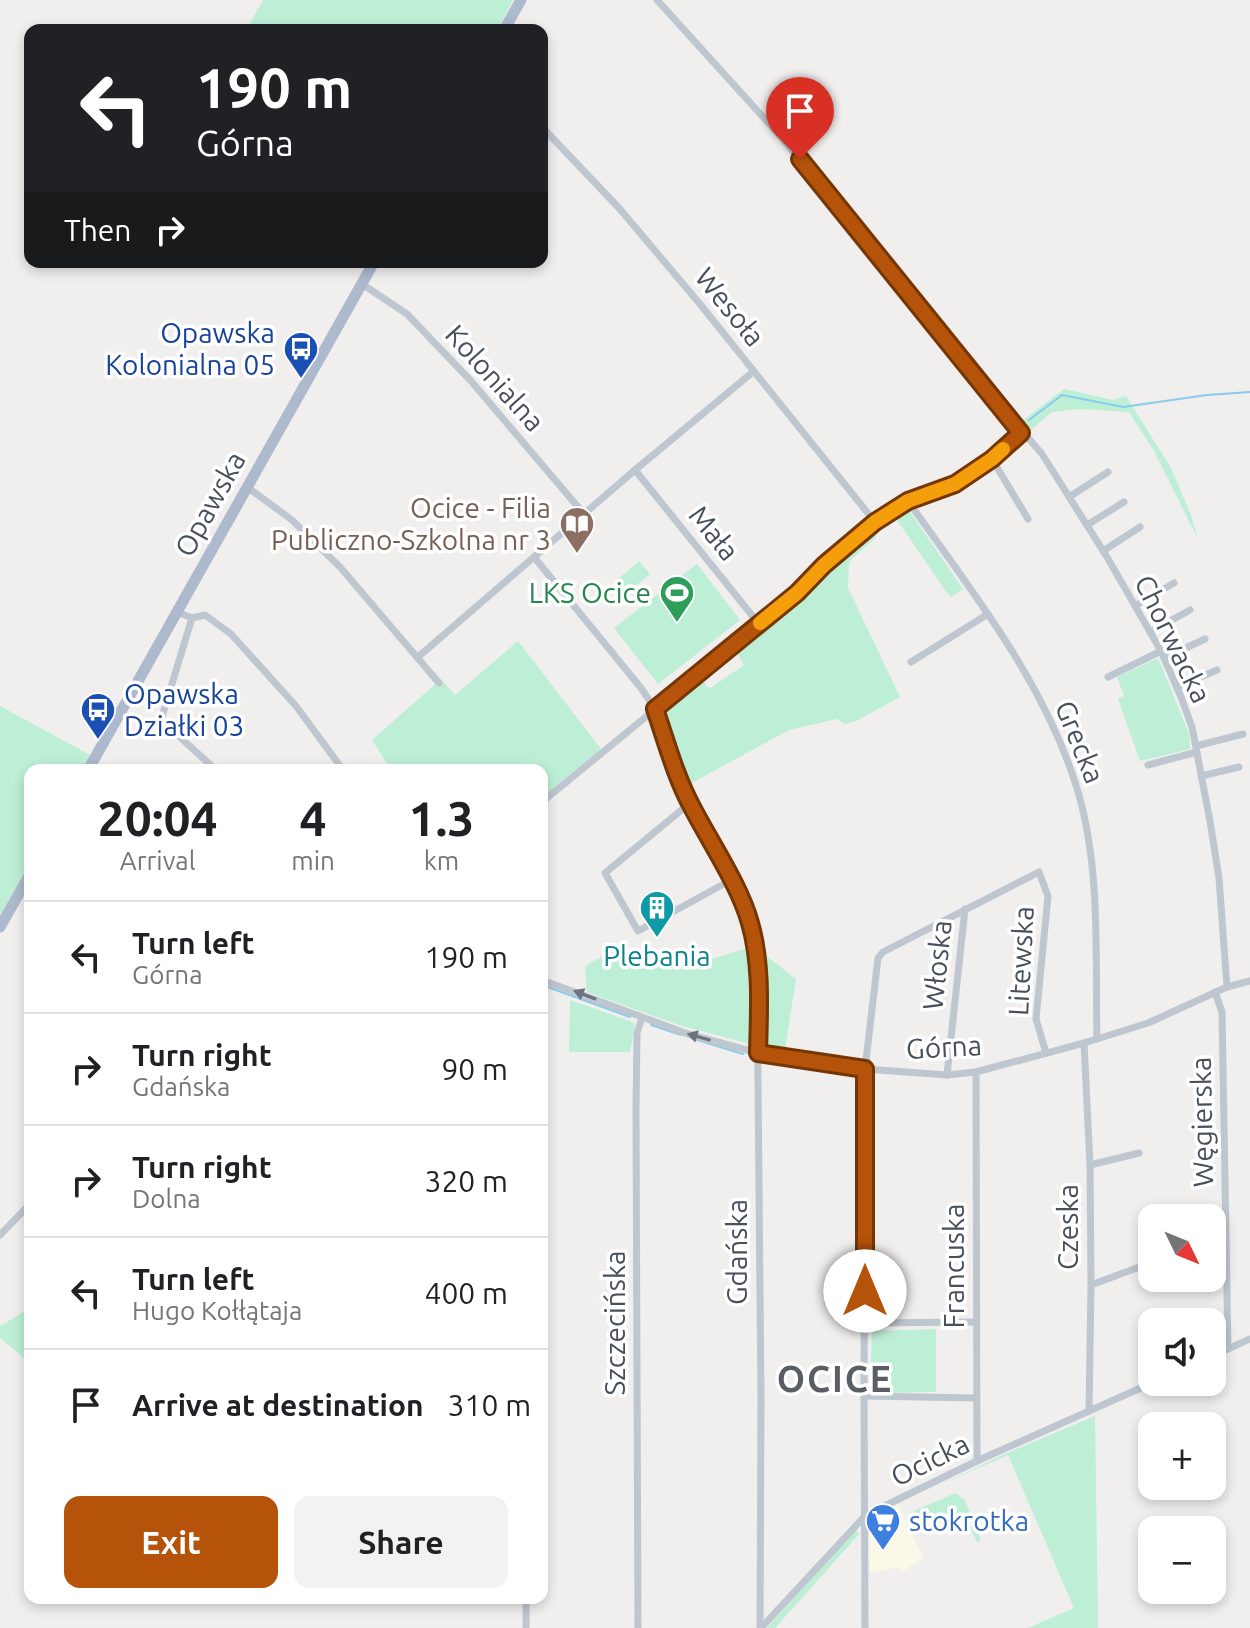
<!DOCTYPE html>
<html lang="en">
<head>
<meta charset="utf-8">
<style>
	:root { --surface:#fff; --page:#f2f2f2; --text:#202124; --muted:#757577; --line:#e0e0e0; --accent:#b45309 }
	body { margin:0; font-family:Ubuntu,sans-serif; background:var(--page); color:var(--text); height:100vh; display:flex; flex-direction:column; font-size:30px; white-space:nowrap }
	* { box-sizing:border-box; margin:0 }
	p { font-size:26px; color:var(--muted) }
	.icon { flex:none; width:44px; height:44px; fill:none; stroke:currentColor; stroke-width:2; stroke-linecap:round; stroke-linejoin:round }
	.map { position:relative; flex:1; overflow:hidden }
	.drawer { position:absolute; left:24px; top:764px; width:524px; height:840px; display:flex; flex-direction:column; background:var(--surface); border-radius:16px; box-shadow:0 4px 12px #0003 }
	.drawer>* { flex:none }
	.top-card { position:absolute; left:24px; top:24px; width:524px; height:244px; border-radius:16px; box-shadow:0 4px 12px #0003; background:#202124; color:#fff; overflow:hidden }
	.needle { width:52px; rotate:133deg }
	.controls { position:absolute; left:1138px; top:1204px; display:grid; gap:16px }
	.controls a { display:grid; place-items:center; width:88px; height:88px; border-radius:16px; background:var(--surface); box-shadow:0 4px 12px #0003; font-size:40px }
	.pin { position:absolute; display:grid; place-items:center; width:68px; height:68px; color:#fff; margin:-82px -34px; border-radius:50% 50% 50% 0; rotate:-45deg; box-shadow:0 0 8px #0007 }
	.pin .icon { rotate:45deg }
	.me { position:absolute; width:88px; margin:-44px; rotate:0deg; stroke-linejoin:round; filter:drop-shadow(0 0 6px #0008) }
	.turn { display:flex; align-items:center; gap:28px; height:168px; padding:0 40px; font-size:36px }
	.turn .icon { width:104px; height:104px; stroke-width:2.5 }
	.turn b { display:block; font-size:56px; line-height:68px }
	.then { display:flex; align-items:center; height:76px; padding:0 40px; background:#0003; gap:16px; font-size:30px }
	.eta { display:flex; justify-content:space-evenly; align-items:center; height:136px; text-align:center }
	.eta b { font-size:48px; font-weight:700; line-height:56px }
	.primary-button { display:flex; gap:16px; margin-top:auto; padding:16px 40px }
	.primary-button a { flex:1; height:92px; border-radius:16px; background:var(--accent); color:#fff; font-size:32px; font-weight:700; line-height:92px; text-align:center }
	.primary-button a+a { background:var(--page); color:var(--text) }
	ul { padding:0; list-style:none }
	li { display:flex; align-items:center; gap:24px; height:112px; padding:0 40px; border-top:2px solid var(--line) }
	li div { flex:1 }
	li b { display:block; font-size:30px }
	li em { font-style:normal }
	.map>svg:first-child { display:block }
	.commercial { fill:#fcf8e7 }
	.green { fill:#bcefd6 }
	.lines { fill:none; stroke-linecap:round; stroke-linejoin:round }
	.stream { stroke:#89cbec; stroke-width:2 }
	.street { stroke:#bec6d0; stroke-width:7 }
	.primary { stroke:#adb9cd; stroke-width:11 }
	.oneway { fill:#6a737e }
	.route-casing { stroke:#753606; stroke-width:20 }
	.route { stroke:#b45309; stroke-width:14 }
	.slow { stroke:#f59e0b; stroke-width:14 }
	.labels { text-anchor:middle; stroke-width:7; stroke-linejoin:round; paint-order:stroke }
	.street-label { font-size:28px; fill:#464f5b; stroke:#fff }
	.transit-label { font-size:28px; fill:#164399; stroke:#fff; text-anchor:end }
	.education-label { font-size:28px; fill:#785e54; stroke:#fff; text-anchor:end }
	.leisure-label { font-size:28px; fill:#27864d; stroke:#fff; text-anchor:end }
	.culture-label { font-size:28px; fill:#0d838f; stroke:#fff }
	.shop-label { font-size:28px; fill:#366cbe; stroke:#fff; text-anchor:start }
	.district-label { font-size:36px; font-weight:bold; letter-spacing:2px; fill:#5a5d63; stroke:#fff }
</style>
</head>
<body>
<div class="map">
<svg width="1250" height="1628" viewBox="0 0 1250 1628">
	<rect width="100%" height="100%" fill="#f1eeee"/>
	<!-- commercial -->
	<path class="commercial" d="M898,1504L923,1558L902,1572L899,1567L870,1573V1525L873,1517Z"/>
	<!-- green -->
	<g class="green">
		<path d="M263,0H513L497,30H246Z"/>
		<path d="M1064,389L1113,400L1126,396L1171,468L1191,515L1198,539L1154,451L1129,412L1080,409L1052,412L1028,432L1021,422Z"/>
		<path d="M905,505L963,589L951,597L945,590L893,514Z"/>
		<path d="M873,527L876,537L849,562L848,588L900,697L856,721L845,724L837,719L789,730L688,785L663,713L666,704L701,677L709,689L744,665L735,650L775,617L806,589L836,558Z"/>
		<path d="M639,561L650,574L627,593L617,580Z"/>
		<path d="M697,564L740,620L658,684L614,628Z"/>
		<path d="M518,641L601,749L542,797V770H391L372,740L441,679L455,695Z"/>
		<path d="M1158,658L1189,734L1190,749L1140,761L1118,699L1124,696L1117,677Z"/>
		<path d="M0,706L90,755L82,770H30V862L0,915Z"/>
		<path d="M624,944L635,966L689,959L696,964L747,948L750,1044L679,1025L587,992L585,966Z"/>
		<path d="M760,951L796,979L785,1050L761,1046Z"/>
		<path d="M570,1000L635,1023L630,1052H569Z"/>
		<path d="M30,1308V1356L25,1359L0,1338V1326Z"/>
		<path d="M936,1329V1392L870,1393L872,1332L873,1331Z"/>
		<path d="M1095,1416L1098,1628H1028L1074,1608L1008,1455L946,1482L1007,1453Z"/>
		<path d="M955,1493L964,1499L981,1540L977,1542C967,1522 966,1509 941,1514L942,1522L926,1515L917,1518L914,1511Z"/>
		<path d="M854,1531L860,1533L775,1628H767Z"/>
	</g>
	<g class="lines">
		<!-- stream -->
		<g class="stream">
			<path d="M1029,420L1062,395L1123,407L1207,395L1250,392"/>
			<path d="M542,985L630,1017"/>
			<path d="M651,1025L681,1035"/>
			<path d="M691,1038L743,1054"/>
		</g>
		<!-- street -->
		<g class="street">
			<path d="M657,0L783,139L868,242L963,362L1042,454L1107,557L1161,651L1181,697L1192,727L1210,821L1219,878L1227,987"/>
			<path d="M542,127L619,208L700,304L875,522"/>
			<path d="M362,284L407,314L471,381L584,514"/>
			<path d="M992,459L1028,519"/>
			<path d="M635,470L759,624"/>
			<path d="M247,487L292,520L340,567L439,683"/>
			<path d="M1069,497L1108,472"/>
			<path d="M908,501C973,593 1047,685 1079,795C1101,874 1095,958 1097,1039"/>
			<path d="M1087,525L1124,502"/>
			<path d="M1103,551L1140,527"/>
			<path d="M534,557L641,688L655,709L690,803L742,900L753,934L757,974L761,1399L760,1628"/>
			<path d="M1135,606L1174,583"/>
			<path d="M177,612L192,618L205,615L231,634L296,706L343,770"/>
			<path d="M192,618L161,720L216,770"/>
			<path d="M1150,632L1190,610"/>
			<path d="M418,657L635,470L754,371"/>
			<path d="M1164,658L1205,639"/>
			<path d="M911,662L988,614"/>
			<path d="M1108,677L1161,651"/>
			<path d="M1177,687L1217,670"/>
			<path d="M1196,746L1243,734"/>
			<path d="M1148,765L1197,752"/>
			<path d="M1201,776L1239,767"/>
			<path d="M542,802L797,593C829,559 865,525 906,502C921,494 937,491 953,485C979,474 1001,451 1021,433"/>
			<path d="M690,803L605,873L638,931L731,880"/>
			<path d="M542,980L688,1034L758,1053L865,1069L947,1075L976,1072L1084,1043L1148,1023L1227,987L1250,981"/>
			<path d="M1215,992L1222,1012L1228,1349"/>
			<path d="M1084,1043L1090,1165L1091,1285L1089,1411"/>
			<path d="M976,1072L977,1461"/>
			<path d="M947,1075L965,909"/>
			<path d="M1090,1165L1139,1153"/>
			<path d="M0,1235L30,1204"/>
			<path d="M1091,1285L1142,1266"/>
			<path d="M864,1323L976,1322"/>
			<path d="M1212,1356L1250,1339"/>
			<path d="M864,1396L976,1398"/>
			<path d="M526,1598V1628"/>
			<path d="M638,1628L636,1109L637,1033L642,1018"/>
			<path d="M761,1628L866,1515L977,1461L1154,1382"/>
			<path d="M865,1628L864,1396L865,1069L878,958L883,952L1039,872L1048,896L1036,1019L1046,1053"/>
		</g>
		<!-- primary -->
		<g class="primary">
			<path d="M504,30L521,0"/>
			<path d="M88,770L374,262"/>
			<path d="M0,927L30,874"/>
		</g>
	</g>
	<!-- one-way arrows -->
	<defs><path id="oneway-solid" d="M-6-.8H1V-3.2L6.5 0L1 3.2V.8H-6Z" transform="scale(2)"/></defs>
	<g class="oneway">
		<use href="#oneway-solid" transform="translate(585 995) rotate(-159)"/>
		<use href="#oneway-solid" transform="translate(699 1037) rotate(-164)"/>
	</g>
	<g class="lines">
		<defs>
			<path id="route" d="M800,159L1021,433L992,459L955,484L908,501L875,522L824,565L797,593L655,709C666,741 676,778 692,807C710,842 740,886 750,923C762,964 759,1011 758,1053L865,1069V1291"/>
		</defs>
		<!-- route casing -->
		<use href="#route" class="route-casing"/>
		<!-- route -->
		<use href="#route" class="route"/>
		<!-- slow -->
		<path class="slow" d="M760,623L797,593L824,565L875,522L908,501L955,484L992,459L1003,449"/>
	</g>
	<!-- icons -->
	<defs>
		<symbol id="bus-pin" viewBox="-11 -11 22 30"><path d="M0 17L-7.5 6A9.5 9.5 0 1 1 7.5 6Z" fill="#1a4fb4" stroke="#fff"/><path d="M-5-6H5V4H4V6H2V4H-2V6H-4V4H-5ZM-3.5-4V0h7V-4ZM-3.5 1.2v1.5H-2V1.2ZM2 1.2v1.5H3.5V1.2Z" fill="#fff"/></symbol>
		<symbol id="library-pin" viewBox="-11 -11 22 30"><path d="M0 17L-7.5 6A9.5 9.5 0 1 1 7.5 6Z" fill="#8d6e63" stroke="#fff"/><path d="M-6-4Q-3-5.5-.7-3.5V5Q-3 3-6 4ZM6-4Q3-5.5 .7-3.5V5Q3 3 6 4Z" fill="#fff"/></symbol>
		<symbol id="stadium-pin" viewBox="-11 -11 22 30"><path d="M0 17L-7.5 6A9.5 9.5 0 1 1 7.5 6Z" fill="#2e9e5b" stroke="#fff"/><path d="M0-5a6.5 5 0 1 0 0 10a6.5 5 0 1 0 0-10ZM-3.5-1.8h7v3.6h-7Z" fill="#fff"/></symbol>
		<symbol id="building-pin" viewBox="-11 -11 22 30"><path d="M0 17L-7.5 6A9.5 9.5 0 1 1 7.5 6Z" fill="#0f9aa8" stroke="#fff"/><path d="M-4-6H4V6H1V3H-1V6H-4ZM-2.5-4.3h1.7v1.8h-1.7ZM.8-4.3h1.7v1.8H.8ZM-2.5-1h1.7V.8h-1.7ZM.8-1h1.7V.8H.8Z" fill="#fff"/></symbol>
		<symbol id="supermarket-pin" viewBox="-11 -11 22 30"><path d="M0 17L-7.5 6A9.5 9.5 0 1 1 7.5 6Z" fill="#3f7fe0" stroke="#fff"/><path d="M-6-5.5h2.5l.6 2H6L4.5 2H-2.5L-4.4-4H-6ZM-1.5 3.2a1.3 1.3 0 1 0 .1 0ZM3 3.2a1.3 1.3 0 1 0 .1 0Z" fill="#fff"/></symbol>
	</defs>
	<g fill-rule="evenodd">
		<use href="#bus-pin" x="281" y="329" width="40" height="54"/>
		<use href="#library-pin" x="557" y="504" width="40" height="54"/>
		<use href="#stadium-pin" x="657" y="573" width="40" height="54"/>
		<use href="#bus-pin" x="78" y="690" width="40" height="54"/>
		<use href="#building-pin" x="637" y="888" width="40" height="54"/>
		<use href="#supermarket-pin" x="863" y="1501" width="40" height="54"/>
	</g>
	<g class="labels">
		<!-- street labels -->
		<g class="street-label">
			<text transform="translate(730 307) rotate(51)" y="10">Wesoła</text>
			<text transform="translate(495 378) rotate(48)" y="10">Kolonialna</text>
			<text transform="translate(210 504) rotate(-61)" y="10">Opawska</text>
			<text transform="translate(714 533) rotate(51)" y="10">Mała</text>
			<text transform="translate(1173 639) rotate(64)" y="10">Chorwacka</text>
			<text transform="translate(1080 742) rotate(68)" y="10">Grecka</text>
			<text transform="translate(1021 961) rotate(-87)" y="10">Litewska</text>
			<text transform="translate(937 965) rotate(-84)" y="10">Włoska</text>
			<text transform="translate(944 1047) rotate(-3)" y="10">Górna</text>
			<text transform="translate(1202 1122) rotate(-91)" y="10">Węgierska</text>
			<text transform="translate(1068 1227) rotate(-90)" y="10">Czeska</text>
			<text transform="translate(737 1252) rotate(-90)" y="10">Gdańska</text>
			<text transform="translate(954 1266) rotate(-90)" y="10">Francuska</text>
			<text transform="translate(615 1323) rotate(-90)" y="10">Szczecińska</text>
			<text transform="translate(930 1460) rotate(-26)" y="10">Ocicka</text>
		</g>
		<!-- transit labels -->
		<g class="transit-label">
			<text x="275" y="343">Opawska<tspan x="275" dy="32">Kolonialna 05</tspan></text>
			<text x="124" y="704" text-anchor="start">Opawska<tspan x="124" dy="32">Działki 03</tspan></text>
		</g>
		<!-- education labels -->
		<g class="education-label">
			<text x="551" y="518">Ocice - Filia<tspan x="551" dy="32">Publiczno-Szkolna nr 3</tspan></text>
		</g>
		<!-- leisure labels -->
		<g class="leisure-label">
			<text x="651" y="603">LKS Ocice</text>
		</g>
		<!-- culture labels -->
		<g class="culture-label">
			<text x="657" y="966">Plebania</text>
		</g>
		<!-- shop labels -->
		<g class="shop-label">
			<text x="909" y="1531">stokrotka</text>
		</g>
		<!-- district labels -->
		<g class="district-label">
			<text x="835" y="1392">OCICE</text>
		</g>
	</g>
</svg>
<div class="controls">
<a><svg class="needle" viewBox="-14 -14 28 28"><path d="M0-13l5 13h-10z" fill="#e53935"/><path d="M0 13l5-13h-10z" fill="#757577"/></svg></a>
<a><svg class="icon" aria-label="sound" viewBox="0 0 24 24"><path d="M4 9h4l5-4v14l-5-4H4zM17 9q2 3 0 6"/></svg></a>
<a>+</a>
<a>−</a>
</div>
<div class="pin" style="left:800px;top:159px;background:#d93025"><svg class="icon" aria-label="arrive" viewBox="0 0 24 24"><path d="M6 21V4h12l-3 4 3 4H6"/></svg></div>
<svg class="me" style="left:865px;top:1291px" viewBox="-20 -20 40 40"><circle r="19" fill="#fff"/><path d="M0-13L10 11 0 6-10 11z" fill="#b45309"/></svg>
<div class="top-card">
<div class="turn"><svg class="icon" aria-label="left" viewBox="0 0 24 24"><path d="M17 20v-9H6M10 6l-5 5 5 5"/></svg><div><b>190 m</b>Górna</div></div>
<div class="then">Then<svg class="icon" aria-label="right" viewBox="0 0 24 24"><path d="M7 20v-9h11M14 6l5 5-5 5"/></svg></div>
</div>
<section class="drawer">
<div class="eta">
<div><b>20:04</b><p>Arrival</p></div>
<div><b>4</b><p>min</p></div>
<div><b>1.3</b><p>km</p></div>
</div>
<ul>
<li><svg class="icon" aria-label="left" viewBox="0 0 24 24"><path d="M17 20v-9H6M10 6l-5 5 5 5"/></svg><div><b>Turn left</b><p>Górna</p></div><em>190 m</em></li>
<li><svg class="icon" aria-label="right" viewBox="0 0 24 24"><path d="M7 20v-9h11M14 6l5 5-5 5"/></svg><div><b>Turn right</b><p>Gdańska</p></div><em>90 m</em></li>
<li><svg class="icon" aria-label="right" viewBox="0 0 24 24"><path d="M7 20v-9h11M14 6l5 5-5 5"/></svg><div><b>Turn right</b><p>Dolna</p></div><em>320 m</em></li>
<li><svg class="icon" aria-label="left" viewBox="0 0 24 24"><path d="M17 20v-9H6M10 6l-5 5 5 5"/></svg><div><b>Turn left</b><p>Hugo Kołłątaja</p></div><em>400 m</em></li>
<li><svg class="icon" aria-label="arrive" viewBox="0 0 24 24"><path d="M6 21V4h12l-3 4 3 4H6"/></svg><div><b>Arrive at destination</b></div><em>310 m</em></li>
</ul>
<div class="primary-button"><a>Exit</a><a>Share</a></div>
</section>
</div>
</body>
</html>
